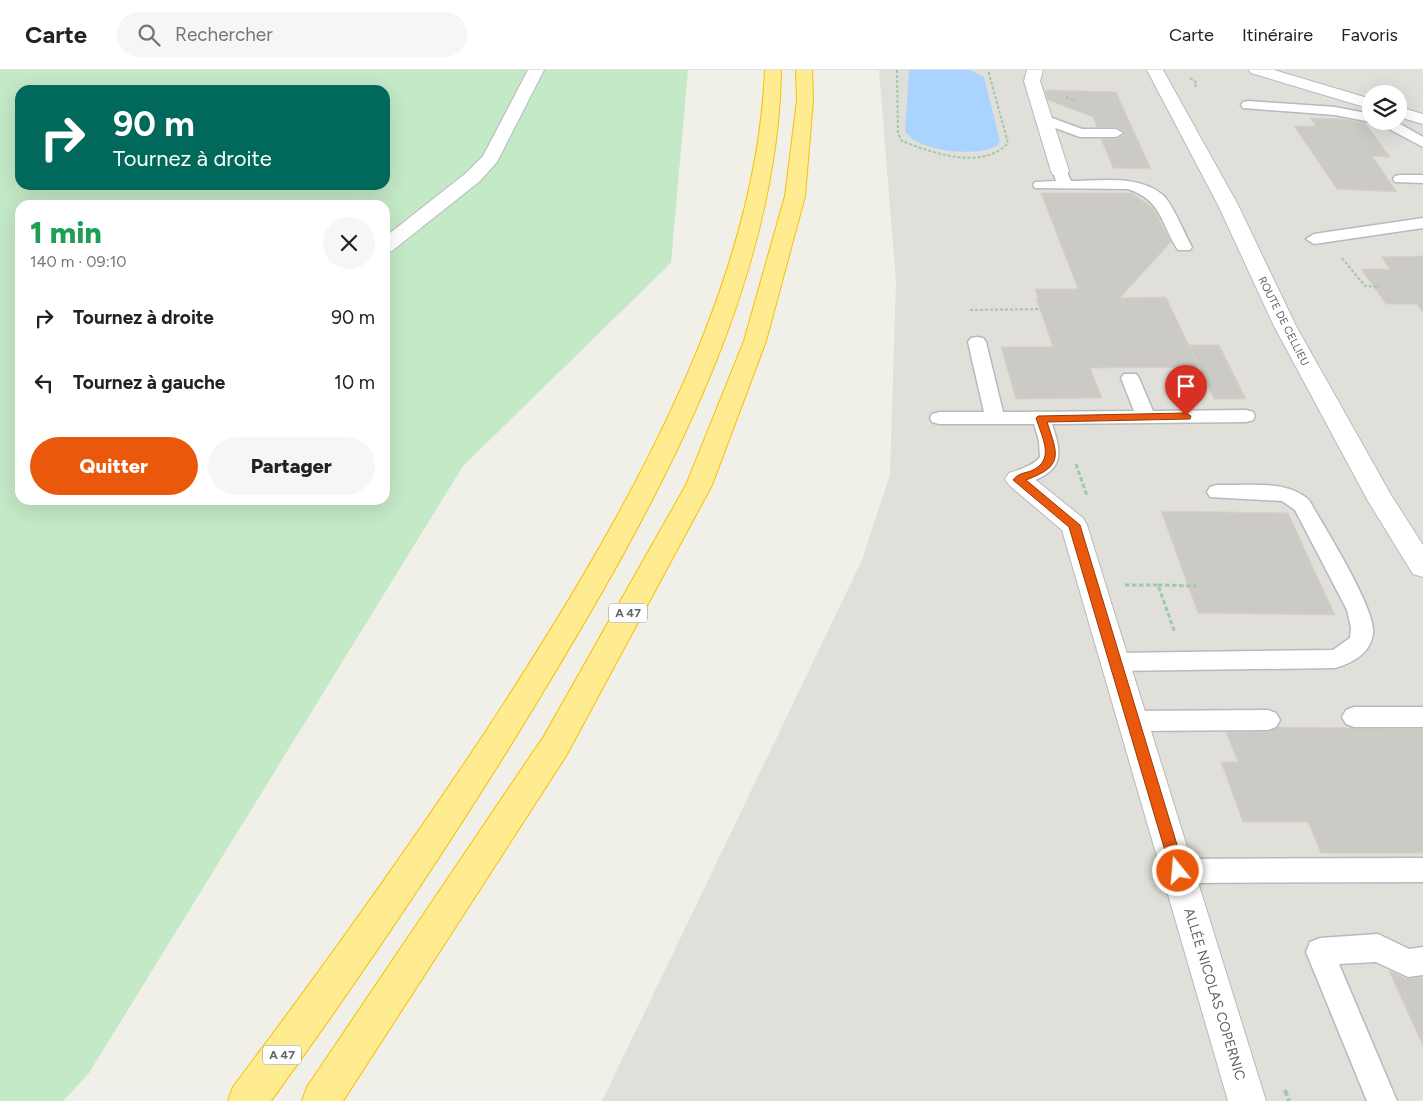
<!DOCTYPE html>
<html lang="fr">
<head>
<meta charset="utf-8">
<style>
	:root { --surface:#fff; --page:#f6f6f6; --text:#222; --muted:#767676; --line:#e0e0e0; --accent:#ea580c }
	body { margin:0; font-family:Figtree,sans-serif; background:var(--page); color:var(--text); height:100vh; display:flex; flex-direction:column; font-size:19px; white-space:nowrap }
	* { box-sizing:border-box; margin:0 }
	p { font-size:16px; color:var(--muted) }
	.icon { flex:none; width:28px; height:28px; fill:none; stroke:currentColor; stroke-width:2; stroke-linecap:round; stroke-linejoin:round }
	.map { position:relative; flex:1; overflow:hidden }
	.side { position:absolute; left:15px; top:130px; width:375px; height:305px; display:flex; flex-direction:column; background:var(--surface); border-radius:15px; box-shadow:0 5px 20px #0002 }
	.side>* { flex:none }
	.banner { position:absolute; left:15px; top:15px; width:375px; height:105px; border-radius:15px; box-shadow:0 5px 20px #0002; background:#00695c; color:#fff; overflow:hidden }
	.buttons { position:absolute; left:1362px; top:15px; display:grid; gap:10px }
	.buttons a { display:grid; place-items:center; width:45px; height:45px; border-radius:50%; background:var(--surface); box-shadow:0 5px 20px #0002; font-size:25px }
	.pin { position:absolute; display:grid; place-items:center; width:42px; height:42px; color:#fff; margin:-51px -21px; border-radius:50% 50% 50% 0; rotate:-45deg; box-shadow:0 0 5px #0007 }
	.pin .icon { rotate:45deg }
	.me { position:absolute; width:55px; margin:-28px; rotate:343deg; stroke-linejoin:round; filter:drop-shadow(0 0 4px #0008) }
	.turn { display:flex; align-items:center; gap:18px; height:105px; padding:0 15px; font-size:22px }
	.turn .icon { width:65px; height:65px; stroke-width:2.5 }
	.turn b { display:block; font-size:35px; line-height:42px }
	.round { display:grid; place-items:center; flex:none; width:52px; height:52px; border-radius:26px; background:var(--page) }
	.headline { display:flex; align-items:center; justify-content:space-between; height:85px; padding:0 15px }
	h1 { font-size:30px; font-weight:800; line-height:38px; color:#1e9e55 }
	.cta { display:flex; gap:10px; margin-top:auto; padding:10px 15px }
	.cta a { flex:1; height:58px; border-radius:30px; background:var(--accent); color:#fff; font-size:20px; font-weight:800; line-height:58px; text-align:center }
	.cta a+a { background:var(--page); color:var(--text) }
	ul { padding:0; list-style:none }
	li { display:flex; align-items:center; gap:15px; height:65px; padding:0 15px }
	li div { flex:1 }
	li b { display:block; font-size:19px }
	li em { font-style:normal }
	header { display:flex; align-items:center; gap:30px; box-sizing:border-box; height:70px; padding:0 25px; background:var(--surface); border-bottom:1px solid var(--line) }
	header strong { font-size:24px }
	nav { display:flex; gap:28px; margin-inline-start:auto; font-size:18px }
	.search { width:350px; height:45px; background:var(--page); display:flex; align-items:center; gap:12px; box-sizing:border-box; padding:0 18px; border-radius:28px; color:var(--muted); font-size:19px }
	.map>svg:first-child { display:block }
	.industrial { fill:#e0dfda; fill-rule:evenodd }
	.green { fill:#c4e9c7; fill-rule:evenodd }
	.water { fill:#aad3ff }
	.building { fill:#cccac4; stroke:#d6d2c5 }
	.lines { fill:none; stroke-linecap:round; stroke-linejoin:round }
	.lane-casing { stroke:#b8b9be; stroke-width:3 }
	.street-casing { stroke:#b8b9be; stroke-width:2 }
	.secondary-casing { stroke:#b9bbc1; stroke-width:2 }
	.highway-casing { stroke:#f9bf00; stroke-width:2 }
	.path-far2 { stroke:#9ccaad; stroke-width:2; stroke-dasharray:3 2; stroke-linecap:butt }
	.path-far1 { stroke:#9ccaad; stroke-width:3; stroke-dasharray:4.5 2.5; stroke-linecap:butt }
	.path { stroke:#9ccaad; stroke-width:4; stroke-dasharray:6 3; stroke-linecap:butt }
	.lane { fill:#fff; fill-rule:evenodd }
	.street { fill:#fff; fill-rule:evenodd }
	.secondary { fill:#fff; fill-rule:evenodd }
	.highway { fill:#ffec91; fill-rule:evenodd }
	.route { fill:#ea580c; stroke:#983908 }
	.labels { text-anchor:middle; stroke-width:5; stroke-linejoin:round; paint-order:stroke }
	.far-street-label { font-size:11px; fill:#5f6268; stroke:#fff }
	.shield { fill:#fff; stroke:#8f9195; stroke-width:1 }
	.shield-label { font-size:12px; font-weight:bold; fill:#5f6268 }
	.street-label { font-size:14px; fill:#5f6268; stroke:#fff }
</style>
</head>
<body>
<header>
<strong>Carte</strong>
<div class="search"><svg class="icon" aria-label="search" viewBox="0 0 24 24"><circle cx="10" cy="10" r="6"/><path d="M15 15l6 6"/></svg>Rechercher</div>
<nav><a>Carte</a><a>Itinéraire</a><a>Favoris</a></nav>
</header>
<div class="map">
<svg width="1423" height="1031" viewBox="0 0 1423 1031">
	<rect width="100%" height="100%" fill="#f1f0e8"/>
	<!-- industrial -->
	<path class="industrial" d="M879,0H1423V1031H602L862,490L890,405L896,212ZM1371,24H1399V51H1371Z"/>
	<!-- green -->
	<path class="green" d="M0,0H688L671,193L463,396L89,1003L63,1031H0ZM20,20H385V115H20ZM20,135H385V430H20Z"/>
	<!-- water -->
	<path class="water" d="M909,0H970L984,7L1000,71L998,75C979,88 917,82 905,61Z"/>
	<!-- building -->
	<g class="building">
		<path d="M1045,20L1116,22L1151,99L1113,98L1101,69H1117L1124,65V61L1116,57H1097L1093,47L1048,30Z"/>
		<path d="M1310,48L1343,49L1365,53L1390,87L1372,86L1397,122L1337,119L1294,56H1316Z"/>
		<path d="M1041,123H1132L1153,138L1171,172L1120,228L1166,227L1199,297L1090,298L1102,328L1016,329L1001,277H1053L1036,228H1038L1035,219H1078Z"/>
		<path d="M1423,186V243L1417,234H1386L1361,199H1390L1381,187Z"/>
		<path d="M1189,275H1219L1246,329H1214Z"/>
		<path d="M1161,441L1288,443L1335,545L1198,543Z"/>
		<path d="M1278,657L1423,659V783H1321L1308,752H1243L1221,692H1238L1226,662H1268Z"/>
		<path d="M1389,901L1407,909L1423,907V976Z"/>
	</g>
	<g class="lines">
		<defs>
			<g id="lane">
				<path d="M1248,31L1335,37L1371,44V51H1374L1371,52L1335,45L1243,38L1241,35L1243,32Z"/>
				<path d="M1044,45L1082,59H1116L1123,63L1116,67H1080L1039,52L1037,49L1039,46Z"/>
				<path d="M1374,51H1395L1423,67V77Z"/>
				<path d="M1060,97L1065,98L1071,111C1100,111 1140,104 1164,126C1174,137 1184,163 1192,177L1190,180H1178C1160,153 1163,131 1128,119L1035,118L1033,115L1035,112L1056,111L1053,101Z"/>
				<path d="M1400,105H1423V113L1395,112L1393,109L1395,106Z"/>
				<path d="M1423,148V158L1314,174L1306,169L1314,164Z"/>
				<path d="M977,267L983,268L986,272L1003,342L1134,341L1121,308L1124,304H1136L1139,308L1153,341L1246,340L1253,342L1255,346L1253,350L1246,352L1052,354C1061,382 1065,398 1033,411C1025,414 1020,416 1011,414L1008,409C1015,398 1032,398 1040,387L1039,371L1034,354H939L932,352L930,348L932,344L939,342H984L968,272L971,268Z"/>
				<path d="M1217,415C1247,416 1285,409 1309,430C1323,455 1377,540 1373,564C1370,584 1352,593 1335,598L1115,601L1107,599L1104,592L1107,585L1115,583L1333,580L1350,568L1351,558L1347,540L1295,440L1282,431L1210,427L1207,422L1210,417Z"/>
				<path d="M1354,637H1423V657H1354L1346,654L1342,647L1346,640Z"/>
				<path d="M1268,640L1276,643L1280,650L1276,657L1268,660L1133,661L1125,658L1121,651L1125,644L1133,641Z"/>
				<path d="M1423,788V812L1178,813L1169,810L1165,801L1169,792L1178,789Z"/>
				<path d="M1378,864L1409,879L1423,877V905L1408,907L1376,892L1339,894L1397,1031H1367L1306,882L1310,872L1320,868Z"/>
			</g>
			<g id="street">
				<path d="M528,0H544L497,92L480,111L392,181L385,183V167L466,103L483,86Z"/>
				<path d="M1027,0H1043L1040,11L1069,101L1067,105H1053L1051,101L1024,11Z"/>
				<path d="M1249,0H1274L1371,29V39L1251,3Z"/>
				<path d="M1399,37L1423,44V54L1399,47Z"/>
				<path d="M1018,400L1027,403L1083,448L1087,455L1266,1031H1228L1062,460L1009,415L1005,409L1009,403Z"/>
			</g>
			<path id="secondary" d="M1147,0H1163L1238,135L1296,256L1391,425L1423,475V507L1413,504L1368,431L1274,256L1218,135Z"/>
			<g id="highway">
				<path d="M765,0H781C778,222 649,447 537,632C454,769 365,901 271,1031H228L233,1017C322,899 408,779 490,655C612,467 756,229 765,0Z"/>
				<path d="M796,0H812L813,30L805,126L766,271L712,415L566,686L343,1031H302L307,1017L544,666L686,415L744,271L785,126L797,30Z"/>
			</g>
		</defs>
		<!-- lane casing -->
		<use href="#lane" class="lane-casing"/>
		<!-- street casing -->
		<use href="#street" class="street-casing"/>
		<!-- secondary casing -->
		<use href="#secondary" class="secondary-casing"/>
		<!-- highway casing -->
		<use href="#highway" class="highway-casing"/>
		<!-- path-far2 -->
		<g class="path-far2">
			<path d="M897,0L898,64L902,71C933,83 982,101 1008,73L988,0"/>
			<path d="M1190,8L1197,13L1194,18"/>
			<path d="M1066,27L1076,31"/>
			<path d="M1342,188L1365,216L1380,217"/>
			<path d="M970,240L1040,239"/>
		</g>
		<!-- path-far1 -->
		<g class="path-far1">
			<path d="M1076,394L1087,426"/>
			<path d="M1125,515H1158L1175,563"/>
			<path d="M1158,515L1196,516"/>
		</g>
		<!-- path -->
		<path class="path" d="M1285,1020L1289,1031"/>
		<!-- lane -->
		<use href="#lane" class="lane"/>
		<!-- street -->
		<use href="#street" class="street"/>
		<!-- secondary -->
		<use href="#secondary" class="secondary"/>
		<!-- highway -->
		<use href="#highway" class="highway"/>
	</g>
	<!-- route -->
	<path class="route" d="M1186,343L1191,346L1190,349L1047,352C1058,385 1064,396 1026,410L1080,455L1185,801L1183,805L1178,807L1173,805L1171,801L1069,457L1013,410C1017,404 1024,403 1031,401C1056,390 1042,368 1036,348L1038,346Z"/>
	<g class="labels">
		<!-- far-street labels -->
		<g class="far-street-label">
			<text transform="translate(1284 251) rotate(63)" y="4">ROUTE DE CELLIEU</text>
		</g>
		<!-- shield labels -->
		<g class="shield">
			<rect x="609" y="533.5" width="38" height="19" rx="4"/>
			<rect x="263" y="975.5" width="38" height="19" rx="4"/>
		</g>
		<g class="shield-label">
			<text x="628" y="547">A 47</text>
			<text x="282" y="989">A 47</text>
		</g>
		<!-- street labels -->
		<g class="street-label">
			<text transform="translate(1215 924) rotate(73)" y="5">ALLÉE NICOLAS COPERNIC</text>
		</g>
	</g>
</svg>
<div class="buttons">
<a><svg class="icon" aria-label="layers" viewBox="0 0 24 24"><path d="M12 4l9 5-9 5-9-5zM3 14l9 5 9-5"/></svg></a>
</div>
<div class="pin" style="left:1186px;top:346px;background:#d93025"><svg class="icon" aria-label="arrive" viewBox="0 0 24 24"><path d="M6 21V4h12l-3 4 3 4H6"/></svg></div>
<svg class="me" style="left:1178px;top:801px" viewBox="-20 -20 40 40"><circle r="17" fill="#ea580c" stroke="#fff" stroke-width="3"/><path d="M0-11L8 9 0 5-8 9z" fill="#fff"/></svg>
<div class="banner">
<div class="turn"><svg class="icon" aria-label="right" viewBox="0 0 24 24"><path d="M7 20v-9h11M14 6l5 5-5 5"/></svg><div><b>90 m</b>Tournez à droite</div></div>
</div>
<section class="side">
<div class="headline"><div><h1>1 min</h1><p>140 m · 09:10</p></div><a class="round"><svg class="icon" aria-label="close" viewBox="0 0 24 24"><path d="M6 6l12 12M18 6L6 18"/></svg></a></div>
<ul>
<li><svg class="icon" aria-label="right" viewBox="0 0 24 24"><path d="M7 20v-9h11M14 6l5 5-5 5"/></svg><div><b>Tournez à droite</b></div><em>90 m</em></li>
<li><svg class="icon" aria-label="left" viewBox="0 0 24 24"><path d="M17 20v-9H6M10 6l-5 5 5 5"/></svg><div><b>Tournez à gauche</b></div><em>10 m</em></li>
</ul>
<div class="cta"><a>Quitter</a><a>Partager</a></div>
</section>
</div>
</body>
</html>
